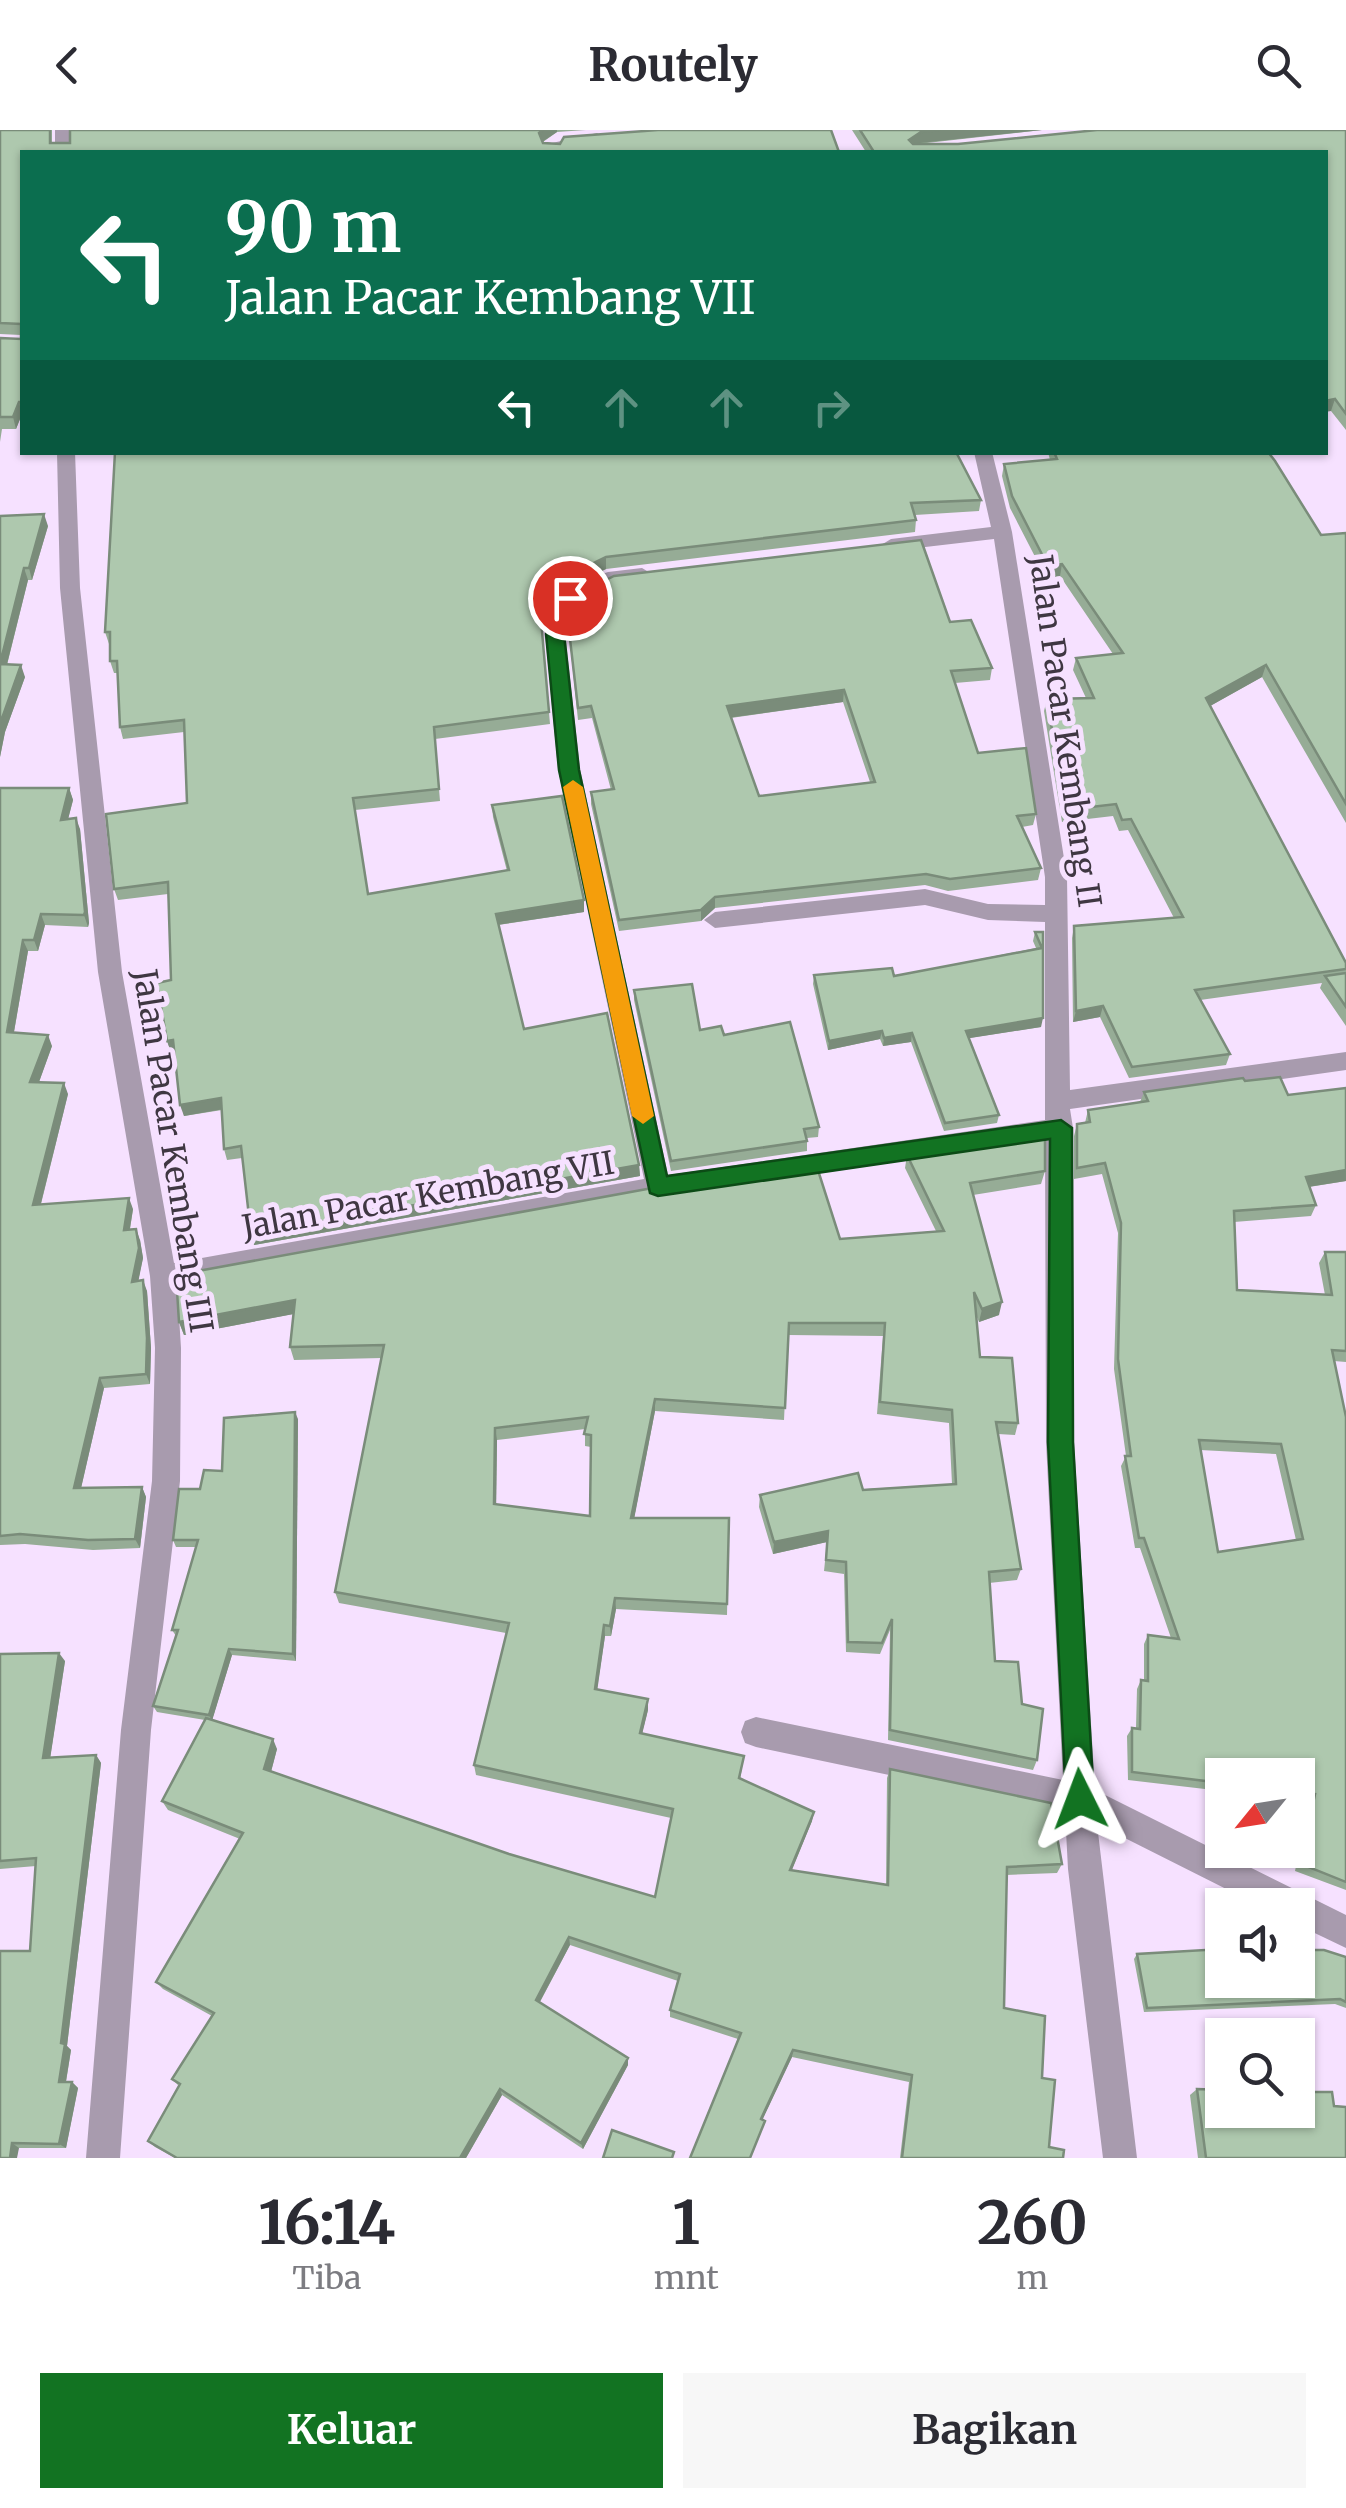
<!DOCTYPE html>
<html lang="id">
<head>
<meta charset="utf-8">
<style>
	:root { --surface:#fff; --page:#f7f7f7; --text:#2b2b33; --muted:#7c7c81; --accent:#127322 }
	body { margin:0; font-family:Merriweather,serif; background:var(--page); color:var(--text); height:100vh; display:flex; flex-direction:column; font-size:38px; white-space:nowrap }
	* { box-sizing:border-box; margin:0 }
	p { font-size:32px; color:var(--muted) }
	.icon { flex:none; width:55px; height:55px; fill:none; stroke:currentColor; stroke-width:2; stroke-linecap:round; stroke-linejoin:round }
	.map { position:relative; height:2028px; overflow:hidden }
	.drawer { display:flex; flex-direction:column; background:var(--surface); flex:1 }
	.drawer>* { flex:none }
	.banner { position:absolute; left:20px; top:20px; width:1308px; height:305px; border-radius:0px; box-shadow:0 2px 8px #0004; background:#0b6e4f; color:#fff; overflow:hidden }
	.needle { width:65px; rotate:240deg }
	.fabs { position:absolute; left:1205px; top:1628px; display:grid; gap:20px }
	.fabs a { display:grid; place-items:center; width:110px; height:110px; border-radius:0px; background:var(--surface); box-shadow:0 2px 8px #0004; font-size:50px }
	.pin { position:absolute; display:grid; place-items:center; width:85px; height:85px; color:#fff; margin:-42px; border:5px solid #fff; border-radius:50%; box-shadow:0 2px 10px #0007 }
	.me { position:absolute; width:110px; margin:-55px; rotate:357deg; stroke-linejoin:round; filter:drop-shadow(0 0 8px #0008) }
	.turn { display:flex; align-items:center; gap:35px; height:210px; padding:0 40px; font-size:45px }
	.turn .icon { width:130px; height:130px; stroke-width:2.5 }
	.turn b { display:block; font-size:70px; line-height:85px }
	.lanes { display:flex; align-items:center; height:95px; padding:0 40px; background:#0003; justify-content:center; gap:50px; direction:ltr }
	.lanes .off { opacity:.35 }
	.eta { display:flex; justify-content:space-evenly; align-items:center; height:170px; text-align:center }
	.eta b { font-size:60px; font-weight:700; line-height:70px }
	.primary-button { display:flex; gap:20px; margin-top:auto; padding:20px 40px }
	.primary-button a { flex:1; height:115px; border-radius:0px; background:var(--accent); color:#fff; font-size:40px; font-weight:700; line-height:115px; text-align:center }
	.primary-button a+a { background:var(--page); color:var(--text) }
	header { display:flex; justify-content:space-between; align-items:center; height:130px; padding:0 40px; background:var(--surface); font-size:45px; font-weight:700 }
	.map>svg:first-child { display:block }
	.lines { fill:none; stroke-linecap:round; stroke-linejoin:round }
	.minor { fill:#a89bae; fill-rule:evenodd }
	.wall { fill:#96ac96; fill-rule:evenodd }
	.shaded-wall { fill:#7a8c7a }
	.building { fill:#aec8ae; stroke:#7a8c7a; stroke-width:2.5; fill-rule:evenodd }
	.route { fill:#127322; stroke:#0c4b16; stroke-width:2.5 }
	.slow { fill:#f59e0b }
	.labels { text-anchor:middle; stroke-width:10; stroke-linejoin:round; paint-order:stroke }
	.street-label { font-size:32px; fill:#3f3742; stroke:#f6e1ff }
</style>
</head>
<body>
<header><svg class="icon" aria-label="back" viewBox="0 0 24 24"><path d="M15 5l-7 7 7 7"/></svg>Routely<svg class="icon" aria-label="search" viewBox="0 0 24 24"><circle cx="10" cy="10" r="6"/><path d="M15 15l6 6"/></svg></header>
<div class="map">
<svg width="1346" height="2028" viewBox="0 0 1346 2028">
	<rect width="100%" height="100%" fill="#f6e1ff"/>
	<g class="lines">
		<!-- minor -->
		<g class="minor">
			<path d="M55,0H71L70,22H55Z"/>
			<path d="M597,3L605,8L602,11L560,18L561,22H547L543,15Z"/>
			<path d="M57,322H75L80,458L122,842L174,1133L644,1049L558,639L545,503L560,468L578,453L608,442L642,438L652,444L649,448L611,454L592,461L578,471L565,503L580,639L668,1045L1045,990V792L988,790L925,775L715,798L704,790L715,782L925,759L988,774L1045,775V747L994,409L891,421L881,415L891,409L991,397L974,322H992L1012,402L1067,747L1070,960L1346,922V940L1070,979L1073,998L1070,1004L1074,1312L1095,1660L1346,1785V1818L1298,1795V1775H1258L1097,1694L1137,2028H1103L1068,1739L1065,1682L756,1617L745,1613L741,1602L745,1591L756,1587L1063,1650L1046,1312L1045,1010L658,1067L177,1155L181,1218L180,1351L151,1600L120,2028H86L121,1600L152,1351L155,1218L150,1146L98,842L60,458Z"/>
		</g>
	</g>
	<!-- wall -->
	<g class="wall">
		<path d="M0,0H52V13H70V0H586L557,2L543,12L560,14L839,22H22V284L16,299H2L0,312V208L21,209V205L0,204Z"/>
		<path d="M852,0H1042L918,14H958L1346,0V300L1331,281L1325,22H866Z"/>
		<path d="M115,322L981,370L979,381L915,385L916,390L915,402L606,439L561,461L542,501L550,594L435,609L440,671L355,680L368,764L507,741L493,687L492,675L584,782L498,795L524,899L639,1035L640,1046L254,1115L251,1104L242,1028L227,1030L224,1019L222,980L184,986L174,921L171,922L167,911L171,850L168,764L118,770L114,759L187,673L184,602L123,609L120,597L118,543H114L110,531V514H109L105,502Z"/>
		<path d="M1048,322H1268L1321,405L1346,403V693L1262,547L1210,576L1346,833V896L1320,858L1322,853L1200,870L1230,924L1226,935L1129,948L1100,887L1073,892L1072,808L1074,796L1174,788L1128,700L1119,701L1113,686L1062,692L1044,581L1047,569L1086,568L1073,540L1076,528L1113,524L1060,446L1046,448L1010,378L1002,346L1004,334L1050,330Z"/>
		<path d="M0,386L48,396L32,450H28L7,535L25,547L5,602L0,627Z"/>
		<path d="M950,492L992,538L990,550L955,553L978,623L1036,684L1033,695L1022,697L1041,738L1038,750L948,761L925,755L715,778L701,791L619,801L591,674V662L611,660L592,588L578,590L569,504ZM843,572L870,652L759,666L731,588Z"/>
		<path d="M0,658H69L73,670L68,689L80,699L89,793L88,797L45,795L38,821H28L14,902L52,916L39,952L68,964L41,1074L133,1079L130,1099L140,1110L143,1128L138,1151L147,1161L151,1218L150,1254L104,1258L81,1358L142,1357L146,1367L140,1418L93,1420L25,1414L0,1415Z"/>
		<path d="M1035,802H1043L1041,897L969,908L999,985L997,993L944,1001L911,912L883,916L880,909L828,920L813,854L814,845L894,846L1036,818L1033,811Z"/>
		<path d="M634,860L700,900L724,905L819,997L818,1007L807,1008V1021L671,1041L634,870Z"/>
		<path d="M1245,951L1288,965L1346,958V1051L1309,1057L1316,1075L1311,1086L1234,1092L1237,1160L1325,1165L1319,1133L1325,1122H1346V1232L1334,1231L1346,1287V1760L1295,1741L1309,1672L1298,1670V1645H1222V1661L1128,1650L1127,1606L1132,1598H1136L1137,1559L1141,1550H1144V1514L1148,1505L1171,1508L1140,1418H1135L1121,1336L1126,1326L1114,1239L1118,1103L1102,1044L1074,1049V1006L1077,994L1085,993L1088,980L1140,972L1144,962ZM1200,1320L1276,1324L1296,1410L1218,1422Z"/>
		<path d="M907,1025L1045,1041L1041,1054L973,1065L999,1185L979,1192L976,1185L980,1227L1018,1293L1015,1305L998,1304L1021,1439L1017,1450L989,1453L995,1531L1022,1574L1037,1630L1033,1640L888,1610L890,1500L880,1524L846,1522L844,1444L824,1441L827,1412L773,1424L759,1377L760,1365L952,1354L949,1293L877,1284L883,1206L788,1205L784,1290L655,1281L634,1388H729L727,1485L616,1479L611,1506H605L597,1559L648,1569V1580L642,1603L744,1626L740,1649L812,1691L792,1740L886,1755L887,1648L890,1639L1062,1734L1057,1743L1006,1745L1004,1878L1042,1948L1049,2017L1063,2028H900L909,1952L792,1927L762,1990L764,1997L738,1909L670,1887V1880L678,1851L570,1815L540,1872L628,1928V1935L583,2019L502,1965L466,2028H175L155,2017L148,2011L179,1956L172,1949L212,1886L163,1859L156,1852L240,1709L168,1680L162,1671L205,1590L157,1582L153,1576L176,1506L172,1500L196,1417H176L173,1410L200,1359L222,1341L298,1289L296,1531L232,1525L212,1590L277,1619L271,1642L509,1724L655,1767L671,1688L476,1645L474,1635L506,1503L339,1473L335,1462L382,1228L294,1230L290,1217L293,1184L184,1205L179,1192L840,1109L936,1101L905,1038ZM585,1299V1316L591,1317L590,1386L496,1374L497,1310Z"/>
		<path d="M0,1524L65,1531L50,1628L96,1625L101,1633L67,1916L71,1920L66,1952H72L78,1958L66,2018H19L0,2028L30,1821L36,1736L0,1739Z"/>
		<path d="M1137,1824L1222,1850L1346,1827V1878L1335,1874L1144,1882L1134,1829Z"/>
		<path d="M1197,1959L1334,1976L1346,2028H1198L1190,1965Z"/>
	</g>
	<!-- shaded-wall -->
	<g class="shaded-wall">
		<path d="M543,0H557V2L539,14V3Z"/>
		<path d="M940,0H1042L920,13L908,21L909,10L921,2Z"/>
		<path d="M1335,269L1331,281L1325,282V271Z"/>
		<path d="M19,272L22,284L16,299L13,287Z"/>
		<path d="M44,384L48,396L32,450L29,438Z"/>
		<path d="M606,427V439L561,461L542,501L541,490L561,449Z"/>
		<path d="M1062,434L1060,446L1046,448L1048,436Z"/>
		<path d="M24,438L28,450L4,546L0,534Z"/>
		<path d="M21,535L25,547L5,602L0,627V594Z"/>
		<path d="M1266,535L1262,547L1203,580L1206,568Z"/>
		<path d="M844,560L843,572L727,588V576Z"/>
		<path d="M69,658L73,670L65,701L61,690Z"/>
		<path d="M76,688L80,699L89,793L88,797L84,785Z"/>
		<path d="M715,767V778L701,791V780Z"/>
		<path d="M584,770V782L497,795L496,784Z"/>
		<path d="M41,784L45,795L38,821L34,810Z"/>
		<path d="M23,810L28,821L12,913L7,902Z"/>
		<path d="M1103,876L1100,887L1073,892L1076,881Z"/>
		<path d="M1043,888L1041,897L964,909L966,901Z"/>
		<path d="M882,901L880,909L828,920L829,911Z"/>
		<path d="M912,903L911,912L883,916L884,908Z"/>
		<path d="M48,905L52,916L35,963L30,952Z"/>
		<path d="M173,910L177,921L171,922L167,911Z"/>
		<path d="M64,953L68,964L38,1085L33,1075Z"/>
		<path d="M221,968L224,979L184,986L180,975Z"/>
		<path d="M639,1035L640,1046L254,1115L251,1104Z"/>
		<path d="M1346,1040V1051L1301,1058L1306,1047Z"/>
		<path d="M129,1068L133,1079L128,1110L124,1100Z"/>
		<path d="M136,1099L140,1110L143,1128L136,1163L132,1152Z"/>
		<path d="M143,1150L147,1161L151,1218L150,1254L146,1244Z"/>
		<path d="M295,1170L299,1183L184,1205L179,1192Z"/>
		<path d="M1002,1172L999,1185L979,1192L982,1179Z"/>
		<path d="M100,1248L104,1258L79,1367L74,1358Z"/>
		<path d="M655,1269V1281L632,1400L631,1388Z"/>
		<path d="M295,1282L298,1289L296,1531L293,1524Z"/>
		<path d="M495,1298L497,1310L496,1386L494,1374Z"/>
		<path d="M142,1357L146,1367L140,1418L135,1409Z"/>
		<path d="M828,1401L827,1412L773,1424L774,1412Z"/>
		<path d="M615,1468L616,1479L611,1506L610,1496Z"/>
		<path d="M604,1495L605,1506L596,1569L595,1559Z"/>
		<path d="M229,1519L232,1525L212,1591L209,1585Z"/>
		<path d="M59,1523L65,1531L49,1636L43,1628Z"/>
		<path d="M648,1569V1580L640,1613V1603Z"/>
		<path d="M273,1609L277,1619L269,1649L264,1639Z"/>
		<path d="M96,1625L101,1633L67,1916L71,1920L65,1957L59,1952L61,1913Z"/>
		<path d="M814,1682L812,1691L788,1749L790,1740Z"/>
		<path d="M569,1807L570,1815L537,1877L536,1870Z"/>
		<path d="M793,1920L792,1927L760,1995L761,1989Z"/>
		<path d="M628,1928V1935L583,2019L581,2013Z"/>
		<path d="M72,1952L78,1958L66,2018L59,2014Z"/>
		<path d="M500,1959L502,1965L466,2028H460Z"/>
		<path d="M12,2013L19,2018L17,2028H10Z"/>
	</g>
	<!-- building -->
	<g class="building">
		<path d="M0,0H50V13H70V0H543L539,3L543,13L560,14L564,7L658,0H831L839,22H22V272H19L13,287H0V208L21,209V194L0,193Z"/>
		<path d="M860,0H940L921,2L909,10L913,14H958L1097,0H1346V284L1335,269L1325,271V22H874Z"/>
		<path d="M115,322H956L981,370L911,373L916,390L606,427L561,449L541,490L549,582L434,597L439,659L353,668L368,764L509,740L492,675L562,666L584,770L496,784L524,899L607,883L639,1035L251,1104L241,1016L224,1019L221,968L180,975L173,910L167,911L157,853L171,850L168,752L114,759L106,684L187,673L184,590L120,597L117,531H110V502H105Z"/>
		<path d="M1054,322H1268L1275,331L1321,405L1346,403V674L1266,535L1206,568L1346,833V839L1195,860L1230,924L1132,937L1103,876L1076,881L1074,796L1183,787L1131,689L1122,690L1116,674L1065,680L1047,569L1094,568L1076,528L1123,523L1062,434L1048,436L1012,366L1004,334L1057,329Z"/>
		<path d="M44,384L29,438H24L0,534L21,535L0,594V386Z"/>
		<path d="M921,410L950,492L971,490L992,538L951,541L978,623L1026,618L1036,684L1017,686L1041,738L950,749L926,744L715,767L701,780L619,790L591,662L614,659L591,576L578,578L568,492L580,463L614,446ZM844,560L875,652L759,666L727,576Z"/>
		<path d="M0,658H69L61,690L76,688L85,782L84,785L41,784L34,810H23L7,902L48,905L30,952L64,953L33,1075L129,1068L124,1100L136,1099L139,1118L132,1152L143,1150L147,1208L146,1244L100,1248L74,1358L142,1357L135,1409L88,1410L20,1404L0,1406Z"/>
		<path d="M1035,802H1043V888L966,901L999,985L945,993L912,903L884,908L882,901L829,911L814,845L892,838L894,846L1042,818Z"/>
		<path d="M1346,843V877L1325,846Z"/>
		<path d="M692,854L700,900L721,896L724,905L790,892L819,997L804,999L807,1011L671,1031L634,860Z"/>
		<path d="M1280,947L1288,965L1346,958V1040L1306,1047L1316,1075L1234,1081L1237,1160L1332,1165L1325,1122H1346V1221L1332,1220L1346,1287V1752L1301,1734L1315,1664L1298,1662V1645H1222V1653L1132,1642V1598L1140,1599L1141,1550L1148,1551V1505L1179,1509L1144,1408H1139L1125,1326H1131L1118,1229L1121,1093L1105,1033L1077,1038V994L1090,992L1088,980L1148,971L1144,962L1243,948L1245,951ZM1199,1310L1281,1314L1303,1409L1218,1422Z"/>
		<path d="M1045,1001V1041L970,1053L1002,1172L982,1179L974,1162L980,1227L1012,1228L1018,1293L996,1292L1021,1439L989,1442L995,1531L1018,1532L1022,1574L1043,1579L1037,1630L890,1600L892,1489L882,1513L848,1512L846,1432L826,1430L828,1401L774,1412L760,1365L858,1343L863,1360L956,1354L952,1280L880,1272L885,1193H789L785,1278L655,1269L631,1388H729L727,1474L615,1468L610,1496L604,1495L595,1559L648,1569L640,1603L744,1626L739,1648L814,1682L790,1740L888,1755L890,1639L1051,1673L1062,1734L1007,1737L1004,1878L1045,1886L1042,1948L1055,1950L1049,2017L1064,2020L1063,2028H902L912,1945L793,1920L761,1989L765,1991L750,2028H690L741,1903L670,1880L680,1844L569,1807L536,1870L628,1928L581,2013L500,1959L460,2028H177L148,2011L180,1954L172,1949L214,1883L156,1852L243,1703L162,1671L206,1588L273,1609L264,1639L509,1724L655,1767L673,1679L474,1635L509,1493L335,1462L384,1215L290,1217L295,1170L179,1192L176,1145L658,1057L816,1034L840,1109L944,1101L907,1025ZM588,1287L584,1304L591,1305L590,1386L494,1374L495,1298Z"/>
		<path d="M295,1282L293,1524L229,1519L209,1585L153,1576L178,1500H172L198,1410H173L179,1359H200L204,1340L222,1341L224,1288Z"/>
		<path d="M59,1523L43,1628L96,1625L61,1913L65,1914L59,1952H72L59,2014L12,2013L10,2028H0V1821H30L36,1728L0,1731V1524Z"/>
		<path d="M1222,1819V1850H1298V1820H1324L1346,1827V1872L1340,1869L1147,1878L1137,1824Z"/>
		<path d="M1197,1959L1222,1960V1980H1298V1962H1332L1334,1976L1346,1977V2028H1206Z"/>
		<path d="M612,2000L674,2022L672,2028H603Z"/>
	</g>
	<!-- route -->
	<path class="route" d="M570,462L579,468L564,504L579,640L667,1046L1061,990L1072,998L1073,1312L1094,1669L1090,1679L1080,1683L1070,1679L1066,1669L1048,1312L1050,1009L658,1066L650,1063L559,640L546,504L561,468Z"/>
	<!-- slow -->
	<path class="slow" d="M573,650L583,657L654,986L643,994L632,986L563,657Z"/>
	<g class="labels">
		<!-- street labels -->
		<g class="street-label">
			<text transform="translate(1065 601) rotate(82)" y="11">Jalan Pacar Kembang II</text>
			<text transform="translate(173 1021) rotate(81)" y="11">Jalan Pacar Kembang III</text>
			<text transform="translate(428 1065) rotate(-10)" y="11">Jalan Pacar Kembang VII</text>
		</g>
	</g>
</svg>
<div class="fabs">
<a><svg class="needle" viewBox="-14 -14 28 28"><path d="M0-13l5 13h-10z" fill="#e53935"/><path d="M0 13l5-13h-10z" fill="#7c7c81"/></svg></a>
<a><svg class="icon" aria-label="sound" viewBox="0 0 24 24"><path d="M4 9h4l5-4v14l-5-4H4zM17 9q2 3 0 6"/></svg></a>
<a><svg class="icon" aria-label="search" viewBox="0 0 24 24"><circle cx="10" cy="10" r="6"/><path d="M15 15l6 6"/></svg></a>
</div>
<div class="pin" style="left:570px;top:468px;background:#d93025"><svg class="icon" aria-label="arrive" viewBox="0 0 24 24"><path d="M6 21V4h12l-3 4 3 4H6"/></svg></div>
<svg class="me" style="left:1080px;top:1669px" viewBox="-20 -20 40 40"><path d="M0-17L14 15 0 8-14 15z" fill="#127322" stroke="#fff" stroke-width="4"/></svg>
<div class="banner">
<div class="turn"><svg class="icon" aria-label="left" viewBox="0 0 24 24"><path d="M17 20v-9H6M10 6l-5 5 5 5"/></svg><div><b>90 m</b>Jalan Pacar Kembang VII</div></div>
<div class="lanes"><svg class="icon" aria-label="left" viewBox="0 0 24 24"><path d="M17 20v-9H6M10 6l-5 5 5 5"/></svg><svg class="icon off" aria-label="ahead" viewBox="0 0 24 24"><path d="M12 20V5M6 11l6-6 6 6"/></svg><svg class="icon off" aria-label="ahead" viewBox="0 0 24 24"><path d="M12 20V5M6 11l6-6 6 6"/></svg><svg class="icon off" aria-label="right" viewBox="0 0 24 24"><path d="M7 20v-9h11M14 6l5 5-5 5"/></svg></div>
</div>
</div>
<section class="drawer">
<div class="eta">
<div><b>16:14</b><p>Tiba</p></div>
<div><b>1</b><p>mnt</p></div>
<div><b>260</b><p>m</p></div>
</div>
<div class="primary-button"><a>Keluar</a><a>Bagikan</a></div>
</section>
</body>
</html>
